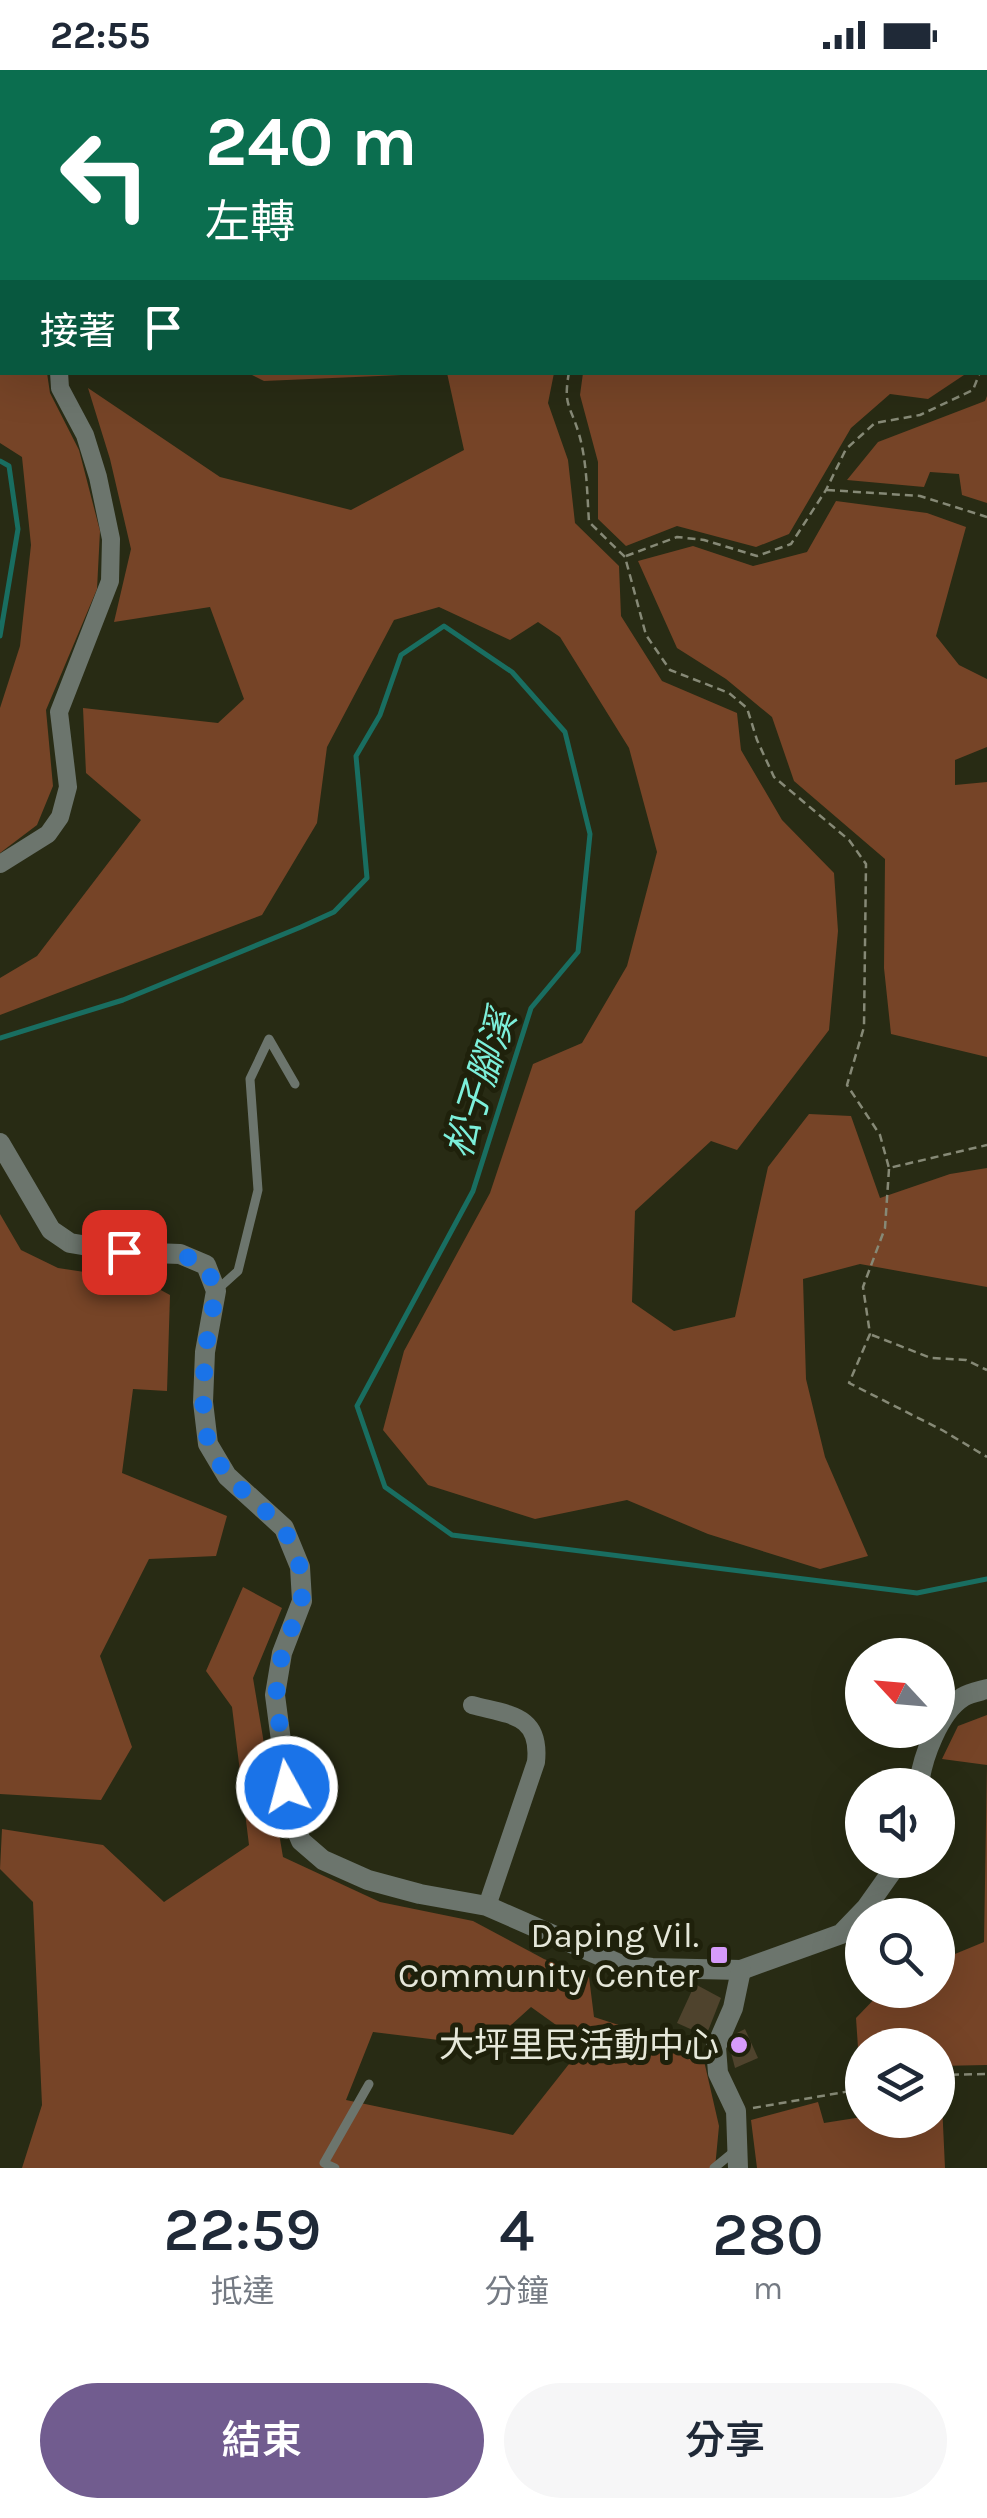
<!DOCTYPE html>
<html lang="zh-TW">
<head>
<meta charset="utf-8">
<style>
	:root { --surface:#fff; --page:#f6f6f7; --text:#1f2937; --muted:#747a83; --accent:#715c8f }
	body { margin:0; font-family:Karla,"Noto Sans TC",sans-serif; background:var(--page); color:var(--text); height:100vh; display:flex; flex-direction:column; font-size:38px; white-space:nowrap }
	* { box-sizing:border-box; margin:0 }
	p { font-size:32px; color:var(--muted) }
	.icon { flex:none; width:55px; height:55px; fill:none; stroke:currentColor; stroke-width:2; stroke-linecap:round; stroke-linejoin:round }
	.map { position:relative; height:2098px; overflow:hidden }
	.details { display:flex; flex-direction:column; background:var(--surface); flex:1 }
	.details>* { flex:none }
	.guide { position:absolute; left:0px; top:0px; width:988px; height:305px; box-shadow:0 10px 40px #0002; background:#0b6e4f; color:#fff; overflow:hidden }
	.needle { width:65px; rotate:296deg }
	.buttons { position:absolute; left:845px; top:1568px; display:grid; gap:20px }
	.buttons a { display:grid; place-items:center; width:110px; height:110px; border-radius:50%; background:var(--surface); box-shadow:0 10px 40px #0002; font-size:50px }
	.pin { position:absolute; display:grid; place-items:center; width:85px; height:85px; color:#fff; margin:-42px; border-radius:20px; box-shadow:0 5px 15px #0006 }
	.me { position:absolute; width:110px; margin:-55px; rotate:353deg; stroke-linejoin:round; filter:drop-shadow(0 0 8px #0008) }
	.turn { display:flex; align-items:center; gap:35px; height:210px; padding:0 40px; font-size:45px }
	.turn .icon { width:130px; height:130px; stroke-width:2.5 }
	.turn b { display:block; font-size:70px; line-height:85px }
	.then { display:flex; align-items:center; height:95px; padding:0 40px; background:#0003; gap:20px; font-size:38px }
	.eta { display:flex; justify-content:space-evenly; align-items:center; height:170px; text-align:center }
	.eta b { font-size:60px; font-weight:600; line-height:70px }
	.cta { display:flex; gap:20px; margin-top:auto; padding:20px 40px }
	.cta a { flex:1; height:115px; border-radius:60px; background:var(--accent); color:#fff; font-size:40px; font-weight:600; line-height:115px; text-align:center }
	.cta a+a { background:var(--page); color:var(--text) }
	.status { display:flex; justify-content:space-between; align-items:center; height:70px; padding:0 50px; background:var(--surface); direction:ltr }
	.status svg { height:28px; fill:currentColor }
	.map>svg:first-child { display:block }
	.forest { fill:#764427; fill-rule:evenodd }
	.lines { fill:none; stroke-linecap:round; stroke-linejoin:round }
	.stream { stroke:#196e61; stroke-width:5 }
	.building { fill:#4f432d }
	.path { stroke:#868976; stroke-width:2.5; stroke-dasharray:8 5; stroke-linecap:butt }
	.service { stroke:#6c756d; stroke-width:9 }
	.minor { stroke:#6c756d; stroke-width:18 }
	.tertiary { stroke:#6c756d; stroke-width:20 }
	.route { stroke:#1a73e8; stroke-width:18; stroke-dasharray:0 32.4 }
	.poi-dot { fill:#d69bfa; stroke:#1f210b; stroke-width:4 }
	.labels { text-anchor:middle; stroke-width:10; stroke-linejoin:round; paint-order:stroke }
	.poi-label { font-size:35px; fill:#e5e7d9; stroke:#1f210b; text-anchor:end }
	.water-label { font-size:38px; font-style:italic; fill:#7cefda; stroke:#1f210b }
</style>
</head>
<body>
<div class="status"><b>22:55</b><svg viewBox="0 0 49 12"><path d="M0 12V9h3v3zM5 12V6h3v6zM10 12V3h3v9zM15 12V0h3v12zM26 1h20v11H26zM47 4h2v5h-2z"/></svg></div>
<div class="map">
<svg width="987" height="2098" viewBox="0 0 987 2098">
	<rect width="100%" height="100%" fill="#282b14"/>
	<!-- forest -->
	<g class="forest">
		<path d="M154,0H663L153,2Z"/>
		<path d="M820,0H987V173L985,2H818Z"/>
		<path d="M0,166L2,302L47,303L50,323L79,380L100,461L97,519L46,640L53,716L37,755L0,783V638L20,576L31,475L22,387L0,373Z"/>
		<path d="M248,303H554L548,333L568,390L575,453L619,496L621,546L662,611L737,643L741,680L782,750L834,803L838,861L829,960L737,1080L711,1071L635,1141L632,1232L674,1261L735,1247L768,1097L809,1044L851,1046L880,1128L950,1104L987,1098V1217L860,1194L803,1209L806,1309L825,1387L868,1486L820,1499L708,1464L627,1430L535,1449L428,1415L383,1360L404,1281L490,1123L533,994L582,973L627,896L657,782L629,678L560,567L538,552L510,570L439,537L394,550L327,677L317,753L262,845L0,945V908L37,886L141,750L86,703L83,638L218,653L244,629L210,537L114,552L131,479L110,389L88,318L220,407L351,440L464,380L447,303L264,311Z"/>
		<path d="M583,303V302L967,303L928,329L890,324L851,358L789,464L756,477L677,456L626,476L598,449V392L580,325Z"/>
		<path d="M987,326V433L962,425L959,404L930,402L924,417L847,410L878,372L985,331Z"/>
		<path d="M836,431L927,443L966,457L936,566L959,595L987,609V677L955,690V715L987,712V987L891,964L884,898L885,789L794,711L772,647L726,609L677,578L638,491L693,476L753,496L807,482Z"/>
		<path d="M0,1144L21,1180L58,1198L144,1211L170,1225L167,1321L133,1319L122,1403L227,1446L216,1486L149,1489L100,1586L132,1677L101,1730L0,1724Z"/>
		<path d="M243,1517L282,1538L253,1608L283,1787L380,1832L473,1851L544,1889L589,1907L594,1947L702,1982L719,2056L715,2098H22L42,2035L33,1832L0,1799L2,1759L103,1775L164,1832L249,1775L232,1637L206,1601ZM531,1937L584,1975L513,2065L346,2030L373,1962L488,1976Z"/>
		<path d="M987,1645V1995L938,1996V1975H862L860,2007L856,1948L883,1920H938V1891L984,1872L987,1695L942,1689L958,1656Z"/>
		<path d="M818,2032L824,2053L862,2047V2050H938V2034L942,2033L945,2098H757L751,2050Z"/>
	</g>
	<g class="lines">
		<!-- stream -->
		<g class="stream">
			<path d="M0,391L9,396L18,459L0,566"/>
			<path d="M0,968L123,930L301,857L334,842L367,808L356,686L380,645L401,585L444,556L512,602L565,662L590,764L578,882L531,938L473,1121L357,1336L385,1417L452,1465L917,1523L987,1509"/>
		</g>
	</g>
	<!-- building -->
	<g class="building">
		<path d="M695,1914L721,1928L706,1966L677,1953Z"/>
		<path d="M745,1959L758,1988L735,1998L730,1979L737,1963Z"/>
	</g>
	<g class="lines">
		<!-- path -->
		<g class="path">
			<path d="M985,289L987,284"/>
			<path d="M569,302C563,336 570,334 579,364C587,392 587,423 589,452L625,487L646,565L670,600L729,623L747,638L757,670L774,707L849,770L866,794L864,957L847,1015L880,1065L889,1098L987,1075"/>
			<path d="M827,420L920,426L987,447"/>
			<path d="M626,486L677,467L704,470L757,486L791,474L826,420L846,379L875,353L920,345L973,320L980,302"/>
			<path d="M889,1099L885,1158L863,1217L870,1264L849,1313L942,1360L987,1387"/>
			<path d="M872,1265L931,1288L966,1290L987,1300"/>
			<path d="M938,2005L987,2004"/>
			<path d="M753,2038L862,2019"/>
		</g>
		<!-- service -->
		<g class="service">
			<path d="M44,0L45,2"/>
			<path d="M0,153L2,154"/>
			<path d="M218,1219L238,1201L258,1120L250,1009L269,969L295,1014"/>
			<path d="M335,2098L324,2093L369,2014"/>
			<path d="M714,2098L736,2080"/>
		</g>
		<!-- minor -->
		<g class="minor">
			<path d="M0,794L48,764L60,747L68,717L59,642L110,511L111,469L98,407L85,365L60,318L59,302"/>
			<path d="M472,1635C509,1645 541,1644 536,1692L487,1836"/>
		</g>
		<!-- tertiary -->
		<g class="tertiary">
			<path d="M0,1073L51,1160L70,1173L124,1182L180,1184L206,1195L216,1221L205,1282L203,1332L208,1374L227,1406L284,1458L300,1497L302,1531L282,1583L275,1625L291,1747L301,1771L323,1790L368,1810L420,1824L487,1836L619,1894L652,1898L741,1900L841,1864L866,1838L900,1790"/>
			<path d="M919,1715C922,1688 939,1642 963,1627C969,1623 980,1621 987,1619"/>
			<path d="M738,2098L736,2041L718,2003L716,1977L733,1938L741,1900"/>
		</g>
	</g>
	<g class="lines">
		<!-- route -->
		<path class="route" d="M124,1182L180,1184L206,1195L216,1221L205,1282L203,1332L208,1374L227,1406L284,1458L300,1497L302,1531L282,1583L276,1625L287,1717"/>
	</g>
	<!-- markers -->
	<g class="poi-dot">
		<rect x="709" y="1875" width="20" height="20" rx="5"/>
		<circle cx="739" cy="1975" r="10"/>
	</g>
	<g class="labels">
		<!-- poi labels -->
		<g class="poi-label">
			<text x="699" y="1877">Daping Vil.<tspan x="699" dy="40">Community Center</tspan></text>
			<text x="719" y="1987">大坪里民活動中心</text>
		</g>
		<!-- water labels -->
		<g class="water-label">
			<text transform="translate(480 1014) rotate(-72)" y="13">松子腳溪</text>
		</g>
	</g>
</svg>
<div class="buttons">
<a><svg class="needle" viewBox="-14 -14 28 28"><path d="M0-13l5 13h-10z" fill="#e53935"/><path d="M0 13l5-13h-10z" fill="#747a83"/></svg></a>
<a><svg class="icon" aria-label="sound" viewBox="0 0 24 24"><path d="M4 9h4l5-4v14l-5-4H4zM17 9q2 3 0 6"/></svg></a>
<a><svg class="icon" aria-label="search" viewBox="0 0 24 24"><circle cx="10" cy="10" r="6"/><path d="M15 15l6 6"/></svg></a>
<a><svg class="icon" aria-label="layers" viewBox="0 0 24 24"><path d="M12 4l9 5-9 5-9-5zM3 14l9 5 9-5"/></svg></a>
</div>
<div class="pin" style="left:124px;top:1182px;background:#d93025"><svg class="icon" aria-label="arrive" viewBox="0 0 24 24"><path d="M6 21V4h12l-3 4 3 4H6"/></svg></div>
<svg class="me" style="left:287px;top:1717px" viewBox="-20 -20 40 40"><circle r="17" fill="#1a73e8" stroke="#fff" stroke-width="3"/><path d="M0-11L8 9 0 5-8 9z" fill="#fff"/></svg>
<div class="guide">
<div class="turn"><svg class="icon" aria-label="left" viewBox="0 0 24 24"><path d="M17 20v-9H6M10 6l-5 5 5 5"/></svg><div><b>240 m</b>左轉</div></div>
<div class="then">接著<svg class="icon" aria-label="arrive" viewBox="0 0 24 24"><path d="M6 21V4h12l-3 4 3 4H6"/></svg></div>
</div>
</div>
<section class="details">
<div class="eta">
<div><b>22:59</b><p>抵達</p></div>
<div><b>4</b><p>分鐘</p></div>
<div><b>280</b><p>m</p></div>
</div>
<div class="cta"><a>結束</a><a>分享</a></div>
</section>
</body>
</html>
